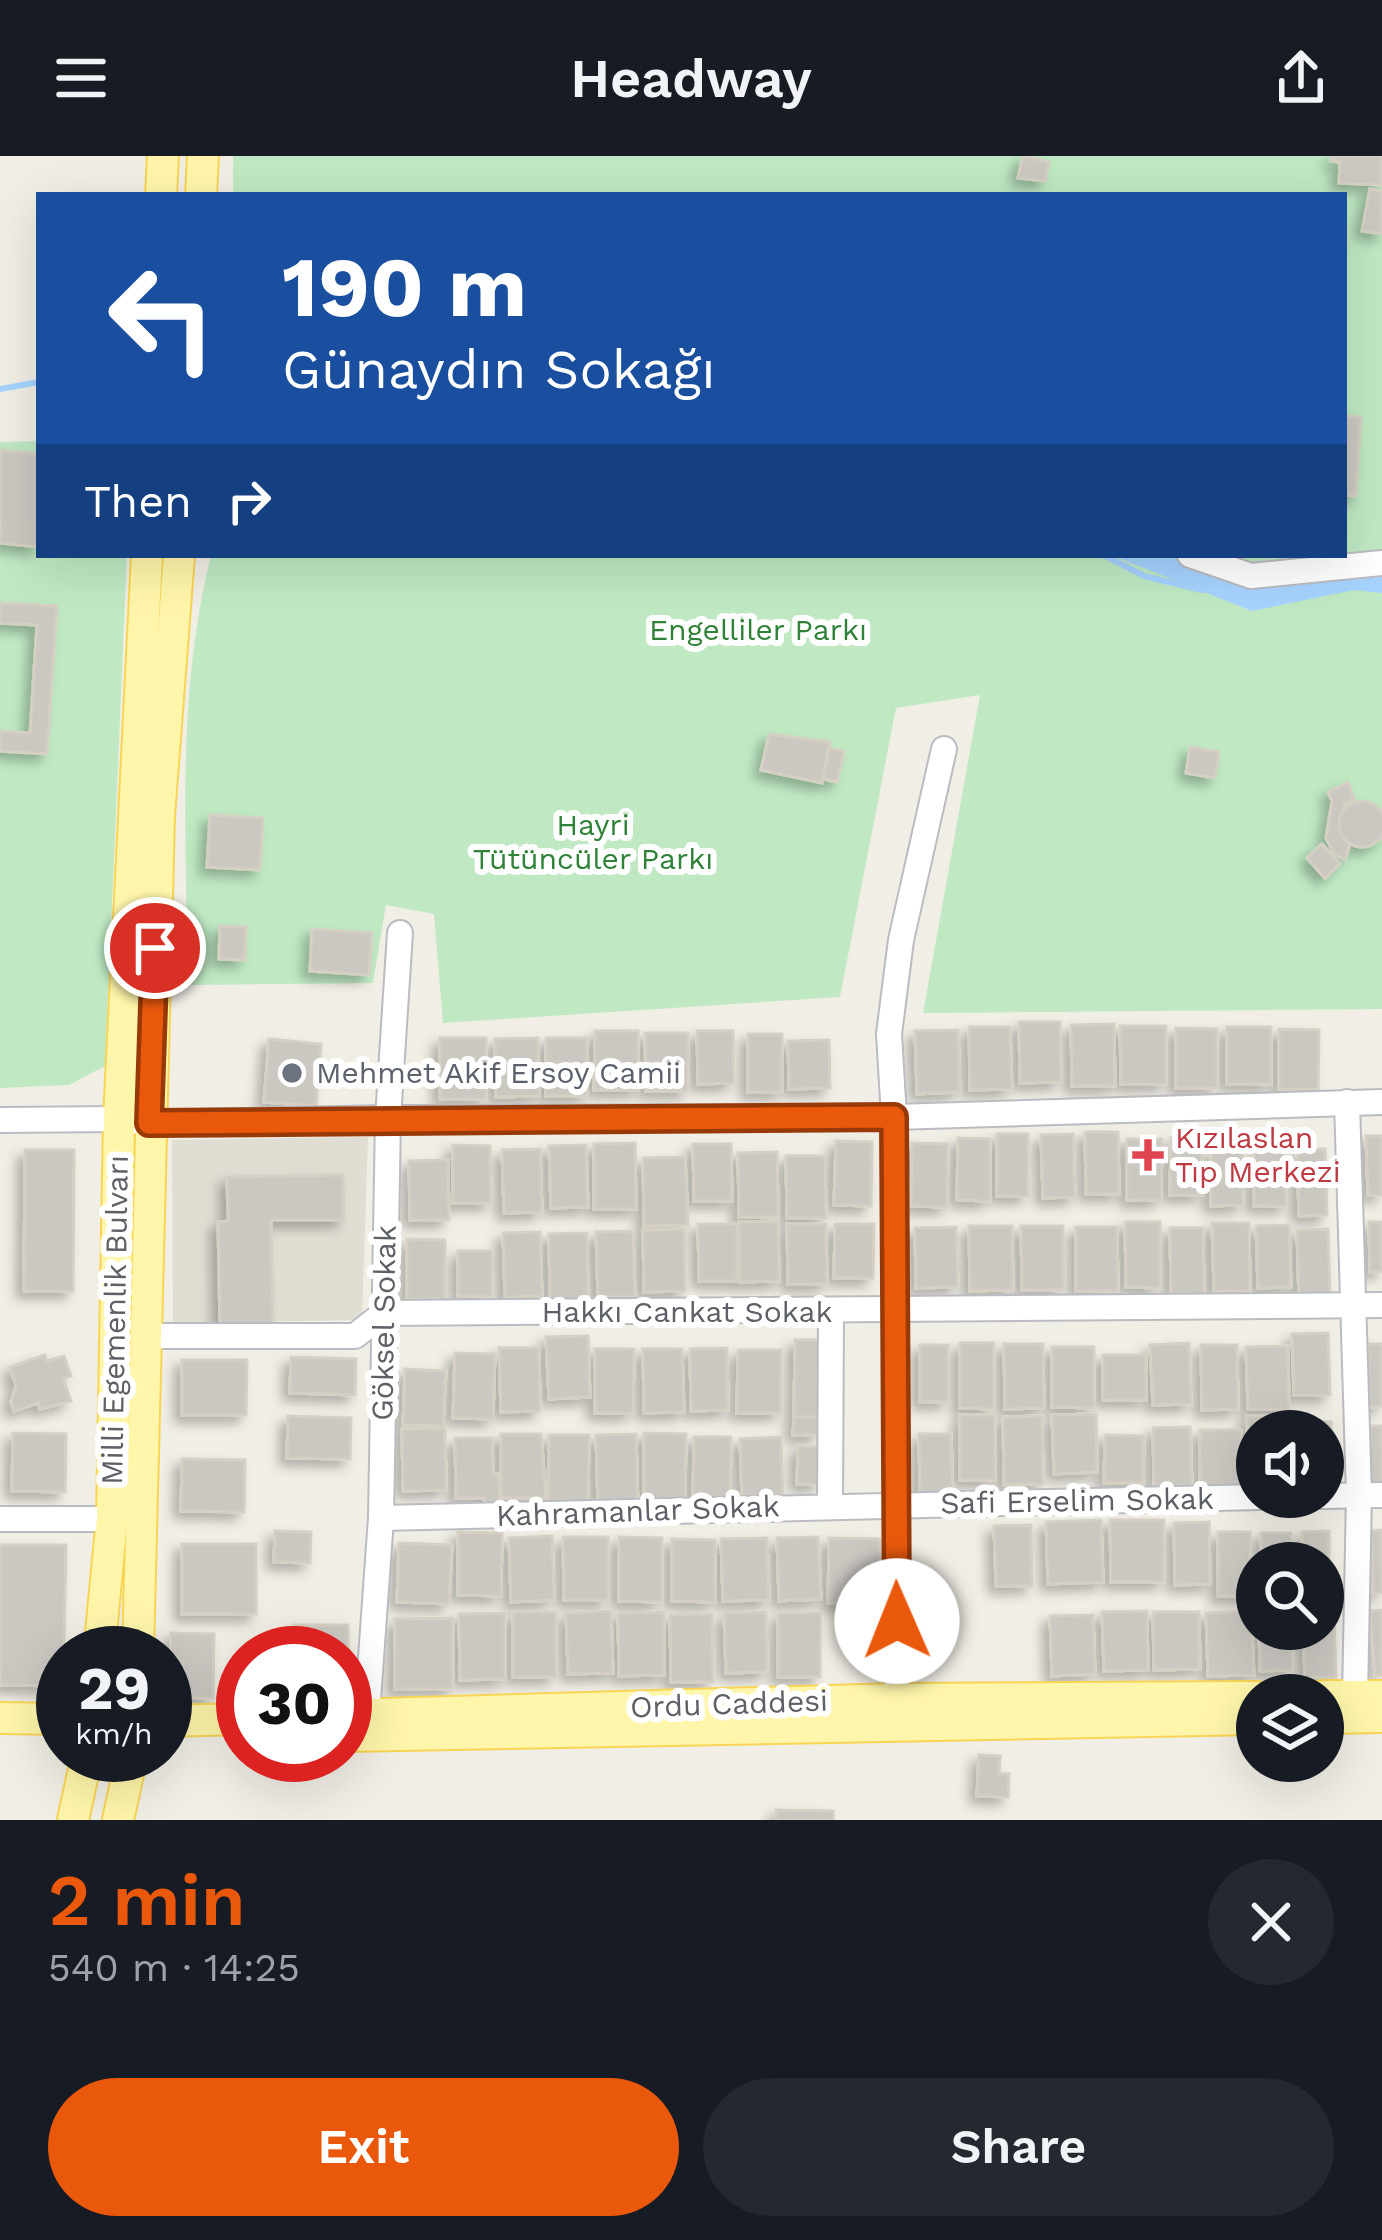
<!DOCTYPE html>
<html lang="en">
<head>
<meta charset="utf-8">
<style>
	:root { --surface:#171b24; --page:#242831; --text:#f1f3f6; --muted:#9ea1a6; --accent:#ea580c }
	body { margin:0; font-family:"Work Sans",sans-serif; background:var(--page); color:var(--text); height:100vh; display:flex; flex-direction:column; font-size:45px; white-space:nowrap }
	* { box-sizing:border-box; margin:0 }
	p { font-size:39px; color:var(--muted) }
	.icon { flex:none; width:66px; height:66px; fill:none; stroke:currentColor; stroke-width:2; stroke-linecap:round; stroke-linejoin:round }
	.map { position:relative; height:1664px; overflow:hidden }
	.details { display:flex; flex-direction:column; background:var(--surface); flex:1 }
	.details>* { flex:none }
	.hud { position:absolute; left:36px; top:36px; width:1311px; height:366px; border-radius:0px; box-shadow:0 12px 48px #0002; background:#1a4fa0; color:#fff; overflow:hidden }
	.buttons { position:absolute; left:1236px; top:1254px; display:grid; gap:24px }
	.buttons a { display:grid; place-items:center; width:108px; height:108px; border-radius:50%; background:var(--surface); box-shadow:0 12px 48px #0002; font-size:60px }
	.speed { position:absolute; left:36px; top:1470px; display:flex; gap:24px; font-size:60px; font-weight:700; text-align:center }
	.speed>* { display:grid; place-content:center; width:156px; height:156px; border-radius:50%; background:var(--surface); box-shadow:0 12px 48px #0002; line-height:1 }
	.speed small { font-size:30px; font-weight:400 }
	.speed .limit { border:18px solid #d22; background:#fff; color:#111 }
	.pin { position:absolute; display:grid; place-items:center; width:102px; height:102px; color:#fff; margin:-51px; border:6px solid #fff; border-radius:50%; box-shadow:0 3px 12px #0007 }
	.me { position:absolute; width:132px; margin:-66px; rotate:359deg; stroke-linejoin:round; filter:drop-shadow(0 0 9px #0008) }
	.turn { display:flex; align-items:center; gap:42px; height:252px; padding:0 48px; font-size:54px }
	.turn .icon { width:156px; height:156px; stroke-width:2.5 }
	.turn b { display:block; font-size:84px; line-height:102px }
	.then { display:flex; align-items:center; height:114px; padding:0 48px; background:#0003; gap:24px; font-size:45px }
	.round { display:grid; place-items:center; flex:none; width:126px; height:126px; border-radius:63px; background:var(--page) }
	.summary { display:flex; align-items:center; justify-content:space-between; height:204px; padding:0 48px }
	h1 { font-size:72px; font-weight:600; line-height:90px; color:var(--accent) }
	.button { display:flex; gap:24px; margin-top:auto; padding:24px 48px }
	.button a { flex:1; height:138px; border-radius:72px; background:var(--accent); color:#fff; font-size:48px; font-weight:600; line-height:138px; text-align:center }
	.button a+a { background:var(--page); color:var(--text) }
	header { display:flex; justify-content:space-between; align-items:center; height:156px; padding:0 48px; background:var(--surface); font-size:54px; font-weight:600 }
	.map>svg:first-child { display:block }
	.education { fill:#e0ddd3 }
	.green { fill:#c0e9c3 }
	.water { fill:#a6d3ff }
	.lines { fill:none; stroke-linecap:round; stroke-linejoin:round }
	.stream { stroke:#a6d3ff; stroke-width:6 }
	.building { fill:#cbc8c2; stroke:#d5d0c3; stroke-width:3; filter:url(#shadow) }
	.minor-casing { stroke:#babcc1; stroke-width:28 }
	.major-casing { stroke:#f9d555; stroke-width:34 }
	.minor { stroke:#fff; stroke-width:24 }
	.major { stroke:#fff6ab; stroke-width:30 }
	.route-casing { stroke:#983908; stroke-width:30 }
	.route { stroke:#ea580c; stroke-width:21 }
	.worship-dot { fill:#6b7280; stroke:#fff; stroke-width:4.5 }
	.health-dot { fill:#e0444e; stroke:#fff; stroke-width:4.5 }
	.labels { text-anchor:middle; stroke-width:12; stroke-linejoin:round; paint-order:stroke }
	.park-label { font-size:30px; fill:#308239; stroke:#fff }
	.worship-label { font-size:30px; fill:#5b616d; stroke:#fff; text-anchor:start }
	.health-label { font-size:30px; fill:#be3a42; stroke:#fff; text-anchor:start }
	.street-label { font-size:30px; fill:#5d6066; stroke:#fff }
</style>
</head>
<body>
<header><svg class="icon" aria-label="menu" viewBox="0 0 24 24"><path d="M4 6h16M4 12h16M4 18h16"/></svg>Headway<svg class="icon" aria-label="share" viewBox="0 0 24 24"><path d="M12 15V3M7 8l5-5 5 5M5 13v7h14v-7"/></svg></header>
<div class="map">
<svg width="1382" height="1664" viewBox="0 0 1382 1664">
	<defs>
		<filter id="shadow"><feDropShadow dx="-7" dy="7" stdDeviation="6" flood-color="#0004"/></filter>
	</defs>
	<rect width="100%" height="100%" fill="#f0eee5"/>
	<!-- education -->
	<path class="education" d="M368,981L362,1164L173,1167L172,984Z"/>
	<!-- green -->
	<g class="green">
		<path d="M233,0H1382V853L923,857L980,539L896,552L840,841L443,867L434,758L386,749L373,827L188,829C186,685 176,539 211,399H1344V39H233Z"/>
		<path d="M39,285V399H127L105,910L69,929L0,932V286Z"/>
	</g>
	<!-- water -->
	<path class="water" d="M1111,399H1180L1252,428L1382,409V437L1354,434L1252,455Z"/>
	<g class="lines">
		<!-- stream -->
		<g class="stream">
			<path d="M0,233L39,226"/>
			<path d="M1104,399L1144,420L1202,434"/>
		</g>
	</g>
	<!-- building -->
	<g class="building">
		<path d="M1023,0L1049,6L1045,25L1018,22Z"/>
		<path d="M1331,0H1382V29L1339,27L1340,6L1331,5Z"/>
		<path d="M1370,33L1382,35V78L1362,75Z"/>
		<path d="M1344,260L1361,261L1356,340L1344,339Z"/>
		<path d="M0,294L39,298V391L0,387Z"/>
		<path d="M0,447L57,450L47,598L0,595V575L30,577L37,469L0,467Z"/>
		<path d="M769,578L830,586L822,627L761,614Z"/>
		<path d="M1190,591L1219,596L1215,622L1186,617Z"/>
		<path d="M829,592L844,595L837,626L823,623Z"/>
		<path d="M1348,626L1354,643L1345,648L1339,667L1350,689L1345,704L1334,698L1326,682L1332,645L1328,636Z"/>
		<circle cx="1362" cy="668" r="23"/>
		<path d="M210,659L263,662L260,714L207,711Z"/>
		<path d="M1322,688L1340,708L1325,722L1307,702Z"/>
		<path d="M220,770L246,771L245,804L219,803Z"/>
		<path d="M312,773L372,777L369,819L310,815Z"/>
		<path d="M1019,866H1060L1061,926L1020,927Z"/>
		<path d="M1114,868L1115,930H1072L1071,869Z"/>
		<path d="M1120,870H1166V928H1121Z"/>
		<path d="M969,871H1010L1012,933L970,934Z"/>
		<rect x="1227" y="871" width="44" height="57"/>
		<path d="M1176,872L1217,873V932H1176Z"/>
		<path d="M1279,873L1319,874L1318,934L1279,933Z"/>
		<path d="M958,874L960,936L917,938L915,875Z"/>
		<path d="M595,875H638V934H594Z"/>
		<path d="M697,875H733L734,927L698,928Z"/>
		<path d="M645,877H688V935H646Z"/>
		<rect x="748" y="878" width="34" height="58"/>
		<rect x="440" y="882" width="46" height="61"/>
		<path d="M538,882L539,940L496,941L495,883Z"/>
		<rect x="546" y="882" width="41" height="58"/>
		<path d="M269,883L321,888L316,950L264,946Z"/>
		<path d="M829,884L830,932L789,933L788,885Z"/>
		<path d="M1085,976H1118L1119,1038H1086Z"/>
		<rect x="997" y="978" width="31" height="62"/>
		<path d="M1073,978L1075,1041L1043,1042L1041,979Z"/>
		<path d="M1366,980H1382V1039H1368Z"/>
		<path d="M958,982L990,983V1045L957,1044Z"/>
		<path d="M1171,982H1202V1039H1170Z"/>
		<path d="M1127,983H1162L1161,1044H1127Z"/>
		<path d="M836,985L872,986L871,1050L834,1049Z"/>
		<path d="M635,987L636,1053H594V988Z"/>
		<path d="M912,987L948,988L947,1051L911,1050Z"/>
		<path d="M693,988H731L732,1045H694Z"/>
		<path d="M453,989L490,990L491,1047H453Z"/>
		<path d="M586,989L588,1051L551,1052L549,990Z"/>
		<path d="M540,993L542,1056L504,1057L502,994Z"/>
		<path d="M1243,993V1049L1211,1050V994Z"/>
		<path d="M1286,993V1050H1254V994Z"/>
		<path d="M1325,993L1327,1059L1299,1060L1297,994Z"/>
		<path d="M25,994H74L73,1135H24Z"/>
		<path d="M777,996L778,1061H739L738,997Z"/>
		<path d="M786,1000H825L826,1062H787Z"/>
		<path d="M685,1001L688,1069L644,1070L643,1002Z"/>
		<path d="M448,1004L449,1064H410L409,1005Z"/>
		<path d="M343,1019L344,1064H271L273,1171L220,1172L218,1066L228,1065L227,1021Z"/>
		<path d="M778,1065L779,1125L740,1126L739,1066Z"/>
		<path d="M1125,1066H1160V1132L1126,1131Z"/>
		<path d="M1369,1066H1382V1115L1370,1116Z"/>
		<path d="M1212,1067H1249L1250,1135L1214,1136Z"/>
		<path d="M698,1068H737V1125H699Z"/>
		<path d="M787,1068H826L827,1128H788Z"/>
		<path d="M835,1068H874L873,1122H834Z"/>
		<path d="M1289,1069L1291,1131L1258,1132L1256,1070Z"/>
		<path d="M969,1070H1012L1013,1134L970,1135Z"/>
		<path d="M1021,1070H1063L1064,1134H1022Z"/>
		<path d="M956,1071L958,1131L916,1132L915,1072Z"/>
		<path d="M1076,1071H1117L1118,1135H1076Z"/>
		<path d="M1170,1072H1203L1204,1138H1171Z"/>
		<path d="M684,1073L685,1135L644,1136L643,1074Z"/>
		<path d="M1328,1073L1330,1144L1299,1145L1297,1074Z"/>
		<path d="M633,1075L635,1141H598L596,1076Z"/>
		<path d="M540,1076L542,1140L505,1141L503,1077Z"/>
		<path d="M587,1077L588,1143L550,1144L549,1078Z"/>
		<path d="M407,1083L445,1084V1143H407Z"/>
		<rect x="458" y="1095" width="34" height="45"/>
		<path d="M1328,1177L1330,1239H1294L1292,1178Z"/>
		<path d="M588,1180L590,1241L549,1243L546,1181Z"/>
		<path d="M795,1184H821L820,1261H794Z"/>
		<path d="M960,1187H994V1253L960,1252Z"/>
		<path d="M1189,1187L1191,1248L1153,1249L1150,1189Z"/>
		<path d="M1004,1188H1043L1044,1252L1005,1253Z"/>
		<path d="M1368,1188H1382V1250L1369,1251Z"/>
		<rect x="920" y="1189" width="28" height="57"/>
		<path d="M1201,1189H1237L1238,1253L1202,1254Z"/>
		<path d="M1288,1190L1289,1253H1248L1246,1191Z"/>
		<path d="M1052,1191H1094V1252L1052,1251Z"/>
		<path d="M499,1192H539L540,1255L501,1256Z"/>
		<path d="M727,1192L728,1254L691,1255L690,1193Z"/>
		<path d="M595,1193H634L633,1257H595Z"/>
		<path d="M643,1193H682L684,1256L644,1257Z"/>
		<path d="M738,1194H781V1257H737Z"/>
		<path d="M455,1197L495,1198L493,1263L453,1262Z"/>
		<path d="M45,1199L47,1205L64,1200L71,1220L63,1222L71,1245L40,1253L38,1247L14,1255L11,1246L16,1229L10,1211Z"/>
		<rect x="1103" y="1199" width="43" height="45"/>
		<path d="M291,1201L356,1203L355,1239L290,1237Z"/>
		<path d="M182,1204H247L246,1259H182Z"/>
		<path d="M405,1213L446,1215L443,1270L403,1269Z"/>
		<path d="M1096,1258L1097,1316L1054,1318L1052,1259Z"/>
		<rect x="960" y="1259" width="35" height="65"/>
		<path d="M288,1260L351,1262L350,1303L287,1302Z"/>
		<path d="M1042,1260L1043,1328L1004,1329L1003,1261Z"/>
		<path d="M1247,1260H1289V1275H1257V1318H1247Z"/>
		<path d="M794,1261H820L819,1279H793Z"/>
		<path d="M1297,1265L1331,1266V1329H1323V1275H1297Z"/>
		<path d="M1370,1270H1382V1332H1371Z"/>
		<path d="M1190,1271L1192,1330H1154L1153,1272Z"/>
		<path d="M445,1272L446,1334L403,1335L402,1273Z"/>
		<rect x="1200" y="1274" width="41" height="58"/>
		<path d="M13,1277L66,1278L65,1336L12,1335Z"/>
		<path d="M644,1277L686,1278L685,1345L644,1344Z"/>
		<path d="M501,1278H541L546,1342H501Z"/>
		<path d="M636,1278L638,1351L598,1352L596,1279Z"/>
		<path d="M919,1278H951L953,1341L920,1342Z"/>
		<path d="M549,1279H589L588,1345H548Z"/>
		<path d="M1105,1279L1144,1280L1143,1327H1104Z"/>
		<path d="M694,1281H731L730,1345H693Z"/>
		<path d="M781,1281L783,1341L742,1342L740,1283Z"/>
		<path d="M455,1282H492L493,1318H499L500,1352H484V1342H456Z"/>
		<path d="M798,1290L820,1291L819,1329L797,1328Z"/>
		<path d="M182,1303L245,1304L244,1356L181,1355Z"/>
		<path d="M1101,1364L1103,1426L1048,1428L1046,1366Z"/>
		<path d="M1110,1364H1164V1426H1111Z"/>
		<path d="M1209,1366L1210,1428L1175,1429L1174,1367Z"/>
		<path d="M1031,1369L1032,1430H996L994,1370Z"/>
		<path d="M1382,1374V1437H1373L1371,1375Z"/>
		<path d="M275,1375L311,1376L310,1407L274,1406Z"/>
		<path d="M1329,1375V1428H1323V1407H1302V1376Z"/>
		<path d="M458,1376L502,1377L501,1440L458,1439Z"/>
		<path d="M1218,1376H1250L1251,1440H1218Z"/>
		<path d="M1261,1377H1291L1292,1407H1261Z"/>
		<path d="M552,1380L554,1444L511,1446L509,1382Z"/>
		<path d="M563,1381H608V1444H564Z"/>
		<path d="M619,1381L662,1382V1446L619,1445Z"/>
		<path d="M818,1381L821,1443L779,1445L777,1382Z"/>
		<path d="M767,1382L769,1444L723,1445L721,1383Z"/>
		<path d="M829,1382L880,1383L879,1447H828Z"/>
		<path d="M672,1383L715,1384V1446L672,1445Z"/>
		<path d="M399,1387L452,1389L449,1448L397,1446Z"/>
		<rect x="182" y="1388" width="74" height="70"/>
		<path d="M0,1389H66L63,1530L0,1529Z"/>
		<path d="M1382,1454V1519H1375L1370,1455Z"/>
		<path d="M611,1455L613,1517L568,1518L566,1457Z"/>
		<path d="M1147,1455L1148,1514L1104,1515L1102,1456Z"/>
		<path d="M1251,1455L1254,1519L1208,1520L1206,1457Z"/>
		<rect x="513" y="1456" width="43" height="65"/>
		<path d="M664,1456V1519L619,1520L618,1457Z"/>
		<path d="M766,1456L767,1516L726,1517L724,1457Z"/>
		<path d="M1153,1456H1199L1200,1513L1154,1514Z"/>
		<path d="M505,1457V1523L460,1524L459,1458Z"/>
		<rect x="778" y="1457" width="42" height="64"/>
		<path d="M712,1458L713,1526H671L670,1459Z"/>
		<path d="M1093,1459L1095,1518L1052,1520L1050,1460Z"/>
		<path d="M1323,1459H1334L1336,1521L1305,1522L1303,1473H1323Z"/>
		<path d="M453,1462V1533H395V1463Z"/>
		<path d="M294,1469H348V1528L345,1497H294Z"/>
		<path d="M1259,1473H1292V1514L1260,1515Z"/>
		<path d="M171,1477L214,1478L213,1542L170,1541Z"/>
		<path d="M979,1599L1000,1600L999,1618H1009L1008,1641L977,1640Z"/>
		<path d="M776,1654L833,1655V1664H776Z"/>
	</g>
	<g class="lines">
		<defs>
			<g id="minor">
				<path d="M1190,399L1251,420L1382,407"/>
				<path d="M1347,946L1359,1339L1355,1540"/>
				<path d="M0,964L119,963L149,967L388,962L894,961L1382,946"/>
				<path d="M144,1180H355L384,1157L1382,1149"/>
				<path d="M1323,1340L1382,1339"/>
				<path d="M830,1350L831,1155"/>
				<path d="M381,1362L1259,1341"/>
				<path d="M0,1363H112"/>
				<path d="M897,1543L894,961L889,878L901,784L944,593"/>
				<path d="M367,1558L381,1362L388,962L400,777"/>
			</g>
			<g id="major">
				<path d="M161,39L163,0"/>
				<path d="M201,39L203,0"/>
				<path d="M99,1497L112,1363L119,963L147,399"/>
				<path d="M138,1497L159,660L179,399"/>
				<path d="M1323,1540H1382"/>
				<path d="M345,1559L897,1543L1257,1541"/>
				<path d="M0,1562L63,1563"/>
				<path d="M1323,1562L1382,1561"/>
				<path d="M165,1565L243,1563"/>
				<path d="M345,1580L1257,1563"/>
				<path d="M73,1664L87,1599"/>
				<path d="M118,1664L132,1599"/>
			</g>
		</defs>
		<!-- minor casing -->
		<use href="#minor" class="minor-casing"/>
		<!-- major casing -->
		<use href="#major" class="major-casing"/>
		<!-- minor -->
		<use href="#minor" class="minor"/>
		<!-- major -->
		<use href="#major" class="major"/>
	</g>
	<g class="lines">
		<defs>
			<path id="route" d="M155,792L149,967L894,961L897,1465"/>
		</defs>
		<!-- route casing -->
		<use href="#route" class="route-casing"/>
		<!-- route -->
		<use href="#route" class="route"/>
	</g>
	<!-- markers -->
	<circle class="worship-dot" cx="292" cy="917" r="12"/>
	<path class="health-dot" d="M1142 981h12v12h12v12h-12v12h-12v-12h-12v-12h12z"/>
	<g class="labels">
		<!-- park labels -->
		<g class="park-label">
			<text x="758" y="484">Engelliler Parkı</text>
			<text x="593" y="679">Hayri<tspan x="593" dy="34">Tütüncüler Parkı</tspan></text>
		</g>
		<!-- worship labels -->
		<g class="worship-label">
			<text x="316" y="927">Mehmet Akif Ersoy Camii</text>
		</g>
		<!-- health labels -->
		<g class="health-label">
			<text x="1175" y="992">Kızılaslan<tspan x="1175" dy="34">Tıp Merkezi</tspan></text>
		</g>
		<!-- street labels -->
		<g class="street-label">
			<text x="687" y="1166">Hakkı Cankat Sokak</text>
			<text transform="translate(115 1164) rotate(-89)" y="10">Milli Egemenlik Bulvarı</text>
			<text transform="translate(384 1167) rotate(-89)" y="10">Göksel Sokak</text>
			<text transform="translate(1077 1345) rotate(-1)" y="10">Safi Erselim Sokak</text>
			<text transform="translate(638 1355) rotate(-2)" y="10">Kahramanlar Sokak</text>
			<text transform="translate(729 1548) rotate(-2)" y="10">Ordu Caddesi</text>
		</g>
	</g>
</svg>
<div class="buttons">
<a><svg class="icon" aria-label="sound" viewBox="0 0 24 24"><path d="M4 9h4l5-4v14l-5-4H4zM17 9q2 3 0 6"/></svg></a>
<a><svg class="icon" aria-label="search" viewBox="0 0 24 24"><circle cx="10" cy="10" r="6"/><path d="M15 15l6 6"/></svg></a>
<a><svg class="icon" aria-label="layers" viewBox="0 0 24 24"><path d="M12 4l9 5-9 5-9-5zM3 14l9 5 9-5"/></svg></a>
</div>
<div class="speed"><div>29<small>km/h</small></div><div class="limit">30</div></div>
<div class="pin" style="left:155px;top:792px;background:#d93025"><svg class="icon" aria-label="arrive" viewBox="0 0 24 24"><path d="M6 21V4h12l-3 4 3 4H6"/></svg></div>
<svg class="me" style="left:897px;top:1465px" viewBox="-20 -20 40 40"><circle r="19" fill="#fff"/><path d="M0-13L10 11 0 6-10 11z" fill="#ea580c"/></svg>
<div class="hud">
<div class="turn"><svg class="icon" aria-label="left" viewBox="0 0 24 24"><path d="M17 20v-9H6M10 6l-5 5 5 5"/></svg><div><b>190 m</b>Günaydın Sokağı</div></div>
<div class="then">Then<svg class="icon" aria-label="right" viewBox="0 0 24 24"><path d="M7 20v-9h11M14 6l5 5-5 5"/></svg></div>
</div>
</div>
<section class="details">
<div class="summary"><div><h1>2 min</h1><p>540 m · 14:25</p></div><a class="round"><svg class="icon" aria-label="close" viewBox="0 0 24 24"><path d="M6 6l12 12M18 6L6 18"/></svg></a></div>
<div class="button"><a>Exit</a><a>Share</a></div>
</section>
</body>
</html>
